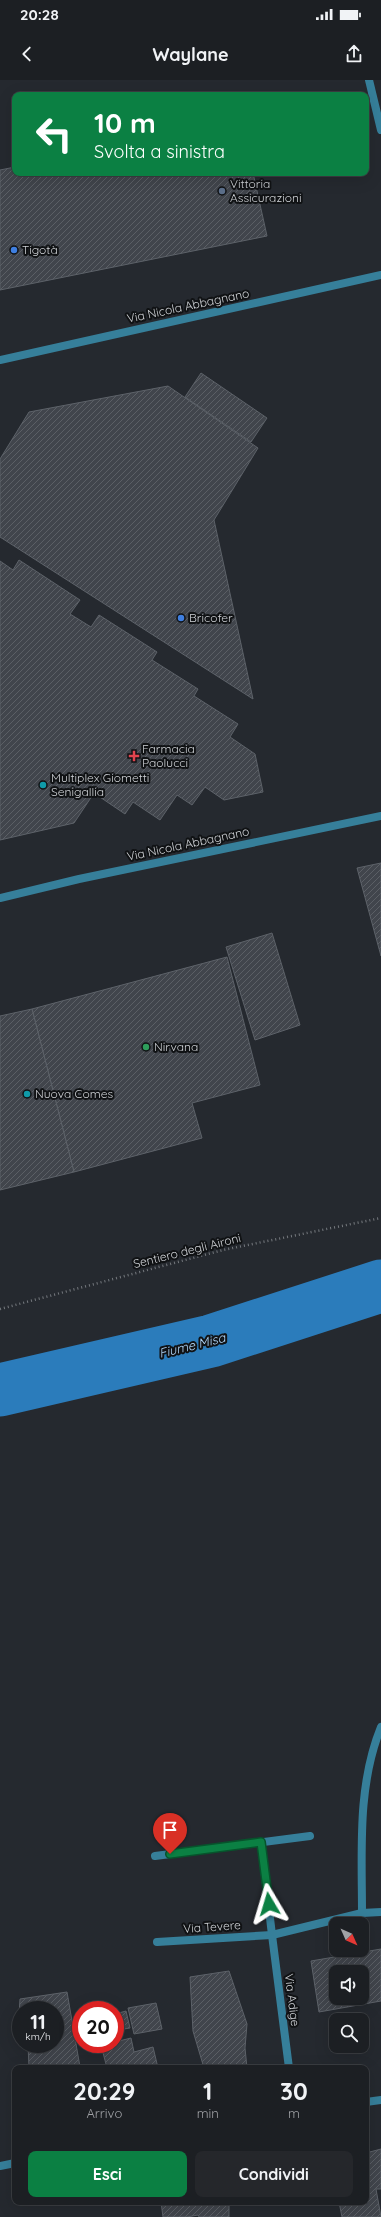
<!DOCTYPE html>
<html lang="it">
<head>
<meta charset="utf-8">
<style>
	:root { --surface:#1c1f23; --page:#25272b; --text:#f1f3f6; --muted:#a0a2a6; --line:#3a3d41; --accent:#0b8043 }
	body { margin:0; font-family:Quicksand,sans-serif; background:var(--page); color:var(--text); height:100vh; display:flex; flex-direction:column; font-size:15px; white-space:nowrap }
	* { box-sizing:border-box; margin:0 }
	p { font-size:13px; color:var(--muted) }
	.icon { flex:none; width:22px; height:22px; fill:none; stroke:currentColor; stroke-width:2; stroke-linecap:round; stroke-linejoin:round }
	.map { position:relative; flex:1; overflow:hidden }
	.panel { position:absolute; left:12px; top:1985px; width:357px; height:140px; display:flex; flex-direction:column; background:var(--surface); border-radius:8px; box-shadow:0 4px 16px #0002,0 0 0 1px var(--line) }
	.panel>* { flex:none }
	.guide { position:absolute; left:12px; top:12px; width:357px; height:84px; border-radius:8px; box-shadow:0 4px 16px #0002,0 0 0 1px var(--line); background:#0b8043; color:#fff; overflow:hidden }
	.needle { width:26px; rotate:135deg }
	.buttons { position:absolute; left:329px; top:1837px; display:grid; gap:8px }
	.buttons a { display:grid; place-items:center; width:40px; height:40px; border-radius:8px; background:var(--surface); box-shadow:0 4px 16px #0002,0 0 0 1px var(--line); font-size:20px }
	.speed { position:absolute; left:12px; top:1921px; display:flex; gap:8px; font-size:20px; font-weight:700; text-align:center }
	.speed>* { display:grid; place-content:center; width:52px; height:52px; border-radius:50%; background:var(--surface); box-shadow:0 4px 16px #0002,0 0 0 1px var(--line); line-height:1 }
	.speed small { font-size:10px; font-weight:400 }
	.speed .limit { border:6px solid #d22; background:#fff; color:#111 }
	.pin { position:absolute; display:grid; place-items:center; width:34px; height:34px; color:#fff; margin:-41px -17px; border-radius:50% 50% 50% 0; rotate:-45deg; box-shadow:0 0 4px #0007 }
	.pin .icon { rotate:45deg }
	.me { position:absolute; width:44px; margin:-22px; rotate:353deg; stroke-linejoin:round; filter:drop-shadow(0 0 3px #0008) }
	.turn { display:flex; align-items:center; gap:14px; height:84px; padding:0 16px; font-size:18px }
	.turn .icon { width:52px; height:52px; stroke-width:2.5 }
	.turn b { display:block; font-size:28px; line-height:34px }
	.eta { display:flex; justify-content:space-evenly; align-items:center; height:68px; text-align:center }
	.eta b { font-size:24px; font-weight:700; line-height:28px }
	.button { display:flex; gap:8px; margin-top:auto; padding:8px 16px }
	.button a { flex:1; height:46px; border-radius:8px; background:var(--accent); color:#fff; font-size:16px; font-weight:700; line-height:46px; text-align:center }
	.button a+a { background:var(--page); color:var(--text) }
	.status { display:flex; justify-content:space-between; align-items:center; height:28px; padding:0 20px; background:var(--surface); direction:ltr }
	.status svg { height:11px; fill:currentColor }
	header { display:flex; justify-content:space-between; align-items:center; height:52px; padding:0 16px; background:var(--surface); font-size:18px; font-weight:700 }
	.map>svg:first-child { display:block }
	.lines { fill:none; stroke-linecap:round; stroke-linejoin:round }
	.river { stroke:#2b7cbb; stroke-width:53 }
	.building { fill:url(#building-hatch); stroke:#5d6269; fill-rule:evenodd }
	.path { stroke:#75797e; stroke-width:2.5; stroke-dasharray:1 3; stroke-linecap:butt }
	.lane { stroke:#367f9a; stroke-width:8 }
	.street { stroke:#367f9a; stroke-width:8 }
	.route-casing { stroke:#07532c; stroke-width:10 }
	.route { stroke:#0b8043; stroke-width:7 }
	.service-dot { fill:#5c6f8a; stroke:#101214; stroke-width:1.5 }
	.shop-dot { fill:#3f7fe0; stroke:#101214; stroke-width:1.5 }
	.health-dot { fill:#e0444e; stroke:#101214; stroke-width:1.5 }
	.culture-dot { fill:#0f9aa8; stroke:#101214; stroke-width:1.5 }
	.leisure-dot { fill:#2e9e5b; stroke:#101214; stroke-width:1.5 }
	.labels { text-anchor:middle; stroke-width:4; stroke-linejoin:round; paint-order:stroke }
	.poi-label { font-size:12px; fill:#d0d3d7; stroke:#101214; text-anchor:start }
	.street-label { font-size:12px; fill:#d0d3d7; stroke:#101214 }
	.water-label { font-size:13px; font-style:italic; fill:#b0d5f7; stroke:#101214 }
</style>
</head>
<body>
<div class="status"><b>20:28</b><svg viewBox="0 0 49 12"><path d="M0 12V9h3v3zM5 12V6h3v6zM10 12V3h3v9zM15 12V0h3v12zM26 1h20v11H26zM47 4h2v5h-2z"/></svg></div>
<header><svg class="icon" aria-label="back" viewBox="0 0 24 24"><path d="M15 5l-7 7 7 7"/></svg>Waylane<svg class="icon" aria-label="share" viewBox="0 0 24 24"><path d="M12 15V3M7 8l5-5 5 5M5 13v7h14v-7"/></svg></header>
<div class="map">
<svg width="381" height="2137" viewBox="0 0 381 2137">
	<defs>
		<pattern id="building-hatch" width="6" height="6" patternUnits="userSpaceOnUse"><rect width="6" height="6" fill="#41454c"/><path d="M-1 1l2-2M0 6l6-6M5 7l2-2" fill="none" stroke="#5b5f65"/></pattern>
	</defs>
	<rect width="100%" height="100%" fill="#25292f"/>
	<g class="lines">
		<!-- river -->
		<path class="river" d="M0,1310L211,1261L381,1206"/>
	</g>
	<!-- building -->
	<g class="building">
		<path d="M15,87V93H253L267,156L0,210V90Z"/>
		<path d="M201,293L267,338L251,362L185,317Z"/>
		<path d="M168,306L258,368L214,440L253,619L0,457V379L29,332Z"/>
		<path d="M19,480L80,520L70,534L91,547L99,535L157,572L152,580L198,609L194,616L238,644L230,657L255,674L263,712L224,720L205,707L192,725L177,715L160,740L133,722L125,734L94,713L74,743L0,760V481L13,490Z"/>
		<path d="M381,783V876L357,788Z"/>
		<path d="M272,853L300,945L255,960L226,867Z"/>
		<path d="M227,877L260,1005L192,1023L202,1058L74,1092L32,929Z"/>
		<path d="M32,929L74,1092L0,1110V936Z"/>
		<path d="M381,1869V1921L319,1932L311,1881ZM336,1892H362V1918H336Z"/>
		<path d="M229,1891L247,1944L245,1968L247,1988H204L193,1951L190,1897Z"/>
		<path d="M67,1912L80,1987L29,1988L28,1964H55V1930H21V1949L18,1950L20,1919Z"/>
		<path d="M156,1923L162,1949L134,1954L128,1928Z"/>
		<path d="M126,1931L130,1948L118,1950L120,1957L115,1958V1934Z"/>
		<path d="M131,1958L134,1972L153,1967L158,1988H107L101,1965L115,1964V1962Z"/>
		<path d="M381,2069V2109H376L381,2137H342L339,2122H366V2073Z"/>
		<path d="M161,2122H229V2137H199L198,2135L187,2137H163Z"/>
	</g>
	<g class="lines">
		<!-- path -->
		<path class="path" d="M0,1229L223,1170L381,1138"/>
		<!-- lane -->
		<g class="lane">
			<path d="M261,1762L272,1855"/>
			<path d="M155,1776L310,1756"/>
		</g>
		<!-- street -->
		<g class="street">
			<path d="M369,0L381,50"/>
			<path d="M0,280L381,195"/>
			<path d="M0,818L79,799L381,736"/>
			<path d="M362,1833C362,1771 357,1706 381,1647"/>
			<path d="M272,1855L289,1988"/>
			<path d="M157,1862L272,1855L362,1833L381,1832"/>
			<path d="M366,2022L381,2020"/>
			<path d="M0,2086L15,2083"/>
		</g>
	</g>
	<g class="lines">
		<defs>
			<path id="route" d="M170,1774L261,1762L269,1824"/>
		</defs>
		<!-- route casing -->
		<use href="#route" class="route-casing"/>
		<!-- route -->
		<use href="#route" class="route"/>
	</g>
	<!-- markers -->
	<circle class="service-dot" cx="222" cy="111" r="4"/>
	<g class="shop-dot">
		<circle cx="14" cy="170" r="4"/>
		<circle cx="181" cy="538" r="4"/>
	</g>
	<path class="health-dot" d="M132 670h4v4h4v4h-4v4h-4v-4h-4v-4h4z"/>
	<g class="culture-dot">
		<circle cx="43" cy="705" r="4"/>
		<circle cx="27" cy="1014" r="4"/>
	</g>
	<circle class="leisure-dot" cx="146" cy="967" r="4"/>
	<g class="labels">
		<!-- poi labels -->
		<g class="poi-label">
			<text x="230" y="108">Vittoria<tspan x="230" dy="14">Assicurazioni</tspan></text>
			<text x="22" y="174">Tigotà</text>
			<text x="189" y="542">Bricofer</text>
			<text x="142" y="673">Farmacia<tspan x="142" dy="14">Paolucci</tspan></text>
			<text x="51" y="702">Multiplex Giometti<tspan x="51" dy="14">Senigallia</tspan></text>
			<text x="154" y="971">Nirvana</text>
			<text x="35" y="1018">Nuova Comes</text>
		</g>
		<!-- street labels -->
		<g class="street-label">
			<text transform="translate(188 226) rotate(-12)" y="4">Via Nicola Abbagnano</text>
			<text transform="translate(188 764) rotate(-12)" y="4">Via Nicola Abbagnano</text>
			<text transform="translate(187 1171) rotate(-14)" y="4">Sentiero degli Aironi</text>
			<text transform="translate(212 1847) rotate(-4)" y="4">Via Tevere</text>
			<text transform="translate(292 1920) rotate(83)" y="4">Via Adige</text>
		</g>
		<!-- water labels -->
		<g class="water-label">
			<text transform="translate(192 1265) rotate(-14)" y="5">Fiume Misa</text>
		</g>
	</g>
</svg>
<div class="buttons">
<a><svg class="needle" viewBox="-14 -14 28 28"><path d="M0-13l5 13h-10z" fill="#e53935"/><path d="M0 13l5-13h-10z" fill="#a0a2a6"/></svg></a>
<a><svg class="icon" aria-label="sound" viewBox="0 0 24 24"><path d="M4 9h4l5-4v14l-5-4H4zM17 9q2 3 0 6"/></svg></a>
<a><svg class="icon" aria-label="search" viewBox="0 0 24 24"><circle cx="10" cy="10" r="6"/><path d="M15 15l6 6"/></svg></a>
</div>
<div class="speed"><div>11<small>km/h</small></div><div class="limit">20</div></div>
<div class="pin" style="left:170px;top:1774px;background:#d93025"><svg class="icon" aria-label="arrive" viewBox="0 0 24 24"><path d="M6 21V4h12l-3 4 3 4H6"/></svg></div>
<svg class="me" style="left:269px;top:1824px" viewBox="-20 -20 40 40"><path d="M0-17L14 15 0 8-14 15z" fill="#0b8043" stroke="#fff" stroke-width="4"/></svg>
<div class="guide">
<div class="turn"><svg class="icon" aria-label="left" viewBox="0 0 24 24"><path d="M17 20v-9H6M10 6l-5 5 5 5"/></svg><div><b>10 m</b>Svolta a sinistra</div></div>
</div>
<section class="panel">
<div class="eta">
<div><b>20:29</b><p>Arrivo</p></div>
<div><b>1</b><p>min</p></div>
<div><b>30</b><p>m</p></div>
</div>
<div class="button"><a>Esci</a><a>Condividi</a></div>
</section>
</div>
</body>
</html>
